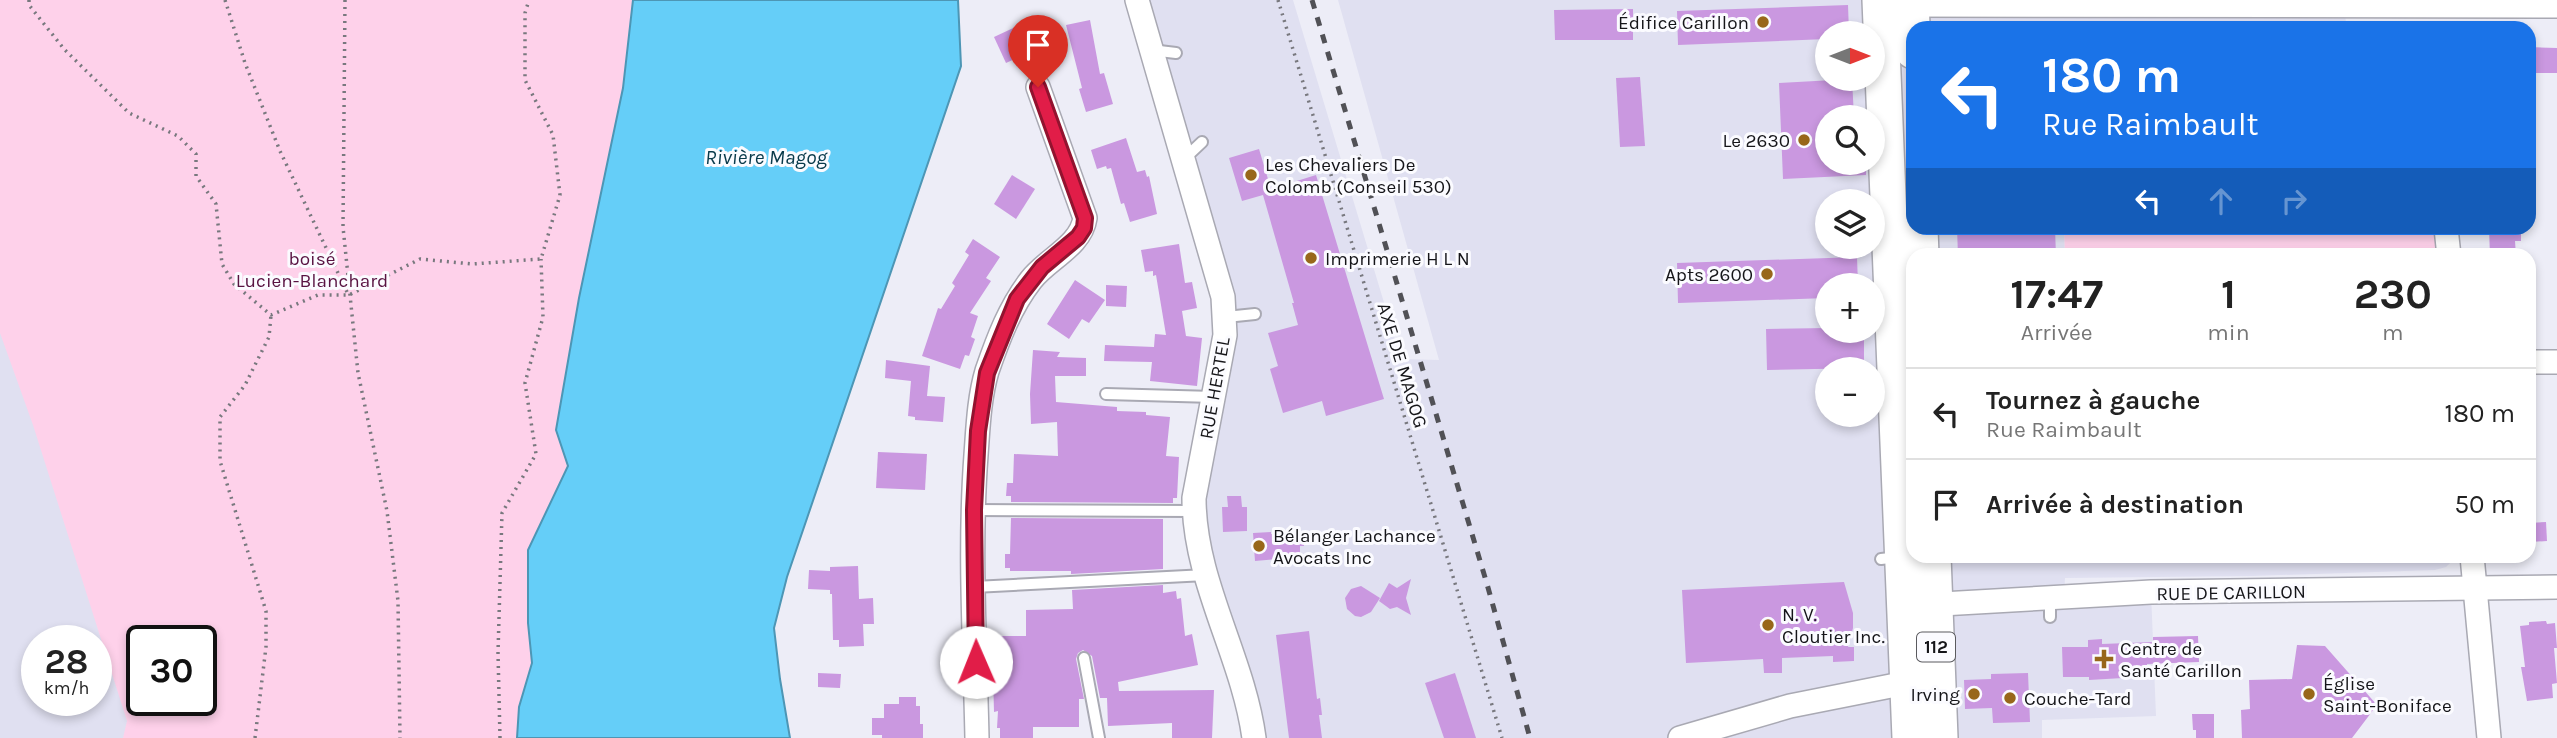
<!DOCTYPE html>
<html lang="fr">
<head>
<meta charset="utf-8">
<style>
	:root { --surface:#fff; --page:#f6f6f6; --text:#222; --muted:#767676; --line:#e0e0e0 }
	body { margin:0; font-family:Karla,sans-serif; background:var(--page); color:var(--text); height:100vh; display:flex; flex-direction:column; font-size:26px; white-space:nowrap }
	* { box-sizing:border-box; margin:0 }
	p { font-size:23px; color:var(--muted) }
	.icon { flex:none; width:38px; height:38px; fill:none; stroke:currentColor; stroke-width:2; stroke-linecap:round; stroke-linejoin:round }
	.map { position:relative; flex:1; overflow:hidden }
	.drawer { position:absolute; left:1906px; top:248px; width:630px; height:315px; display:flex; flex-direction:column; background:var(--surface); border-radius:21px; box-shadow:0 4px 10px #0003 }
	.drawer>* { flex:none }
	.top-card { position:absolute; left:1906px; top:21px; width:630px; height:214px; border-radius:21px; box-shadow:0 4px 10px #0003; background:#1a73e8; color:#fff; overflow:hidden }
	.needle { width:46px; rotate:90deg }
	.fabs { position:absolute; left:1815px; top:21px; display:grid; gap:14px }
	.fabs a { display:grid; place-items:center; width:70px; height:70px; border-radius:50%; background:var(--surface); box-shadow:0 4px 10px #0003; font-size:35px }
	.speed { position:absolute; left:21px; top:625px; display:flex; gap:14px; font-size:35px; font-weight:700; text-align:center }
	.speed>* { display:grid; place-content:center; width:91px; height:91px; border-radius:50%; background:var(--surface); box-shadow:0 4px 10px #0003; line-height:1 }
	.speed small { font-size:18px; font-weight:400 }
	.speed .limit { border:4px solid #111; border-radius:10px; background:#fff; color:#111 }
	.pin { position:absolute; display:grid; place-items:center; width:60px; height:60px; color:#fff; margin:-72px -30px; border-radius:50% 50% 50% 0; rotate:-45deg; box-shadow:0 0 7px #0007 }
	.pin .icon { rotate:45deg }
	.me { position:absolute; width:77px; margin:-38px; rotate:359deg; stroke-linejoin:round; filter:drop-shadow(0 0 5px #0008) }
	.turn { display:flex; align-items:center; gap:24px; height:147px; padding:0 21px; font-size:32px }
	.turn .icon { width:91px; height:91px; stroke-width:2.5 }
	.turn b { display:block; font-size:49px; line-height:60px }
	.lanes { display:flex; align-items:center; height:66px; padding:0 21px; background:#0003; justify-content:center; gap:35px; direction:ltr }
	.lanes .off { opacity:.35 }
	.eta { display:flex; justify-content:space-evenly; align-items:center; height:119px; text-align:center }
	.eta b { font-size:42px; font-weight:700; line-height:49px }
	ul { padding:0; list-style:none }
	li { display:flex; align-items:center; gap:21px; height:91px; padding:0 21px; border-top:2px solid var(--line) }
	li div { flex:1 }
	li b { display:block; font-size:26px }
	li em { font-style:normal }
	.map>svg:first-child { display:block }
	.built { fill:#e0e0f1; fill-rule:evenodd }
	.green { fill:#fed1ea; fill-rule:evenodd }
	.water { fill:#65cef8; stroke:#4d96b5; stroke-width:2 }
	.building { fill:#ca98e0 }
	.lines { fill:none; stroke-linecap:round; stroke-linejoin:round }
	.service-casing { stroke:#a9a9b3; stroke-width:14 }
	.minor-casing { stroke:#a9a9b3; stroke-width:26 }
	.primary-casing { stroke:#a9a9b3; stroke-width:38 }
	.path { stroke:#78787e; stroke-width:3.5; stroke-dasharray:2 5; stroke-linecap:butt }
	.service { stroke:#fff; stroke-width:10 }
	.minor { stroke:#fff; stroke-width:23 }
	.primary { stroke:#fff; stroke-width:35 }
	.rail { stroke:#515156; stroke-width:5; stroke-dasharray:9 9; stroke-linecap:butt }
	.route-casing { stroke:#92132f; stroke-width:18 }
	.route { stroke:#e11d48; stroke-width:12 }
	.poi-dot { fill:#98671a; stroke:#fbfbff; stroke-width:2.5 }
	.labels { text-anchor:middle; stroke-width:6; stroke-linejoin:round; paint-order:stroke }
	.shield { fill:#fbfbff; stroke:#5a5a5e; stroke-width:2 }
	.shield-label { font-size:18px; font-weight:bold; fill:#151519 }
	.poi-label { font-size:19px; fill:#151519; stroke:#fbfbff; text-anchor:start }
	.park-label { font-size:19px; fill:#591342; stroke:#fbfbff }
	.street-label { font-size:19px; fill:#151519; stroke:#fbfbff }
	.water-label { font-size:21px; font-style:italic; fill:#093a4b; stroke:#fbfbff }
</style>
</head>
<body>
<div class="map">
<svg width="2557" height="738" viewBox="0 0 2557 738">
	<rect width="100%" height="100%" fill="#ededf7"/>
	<!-- built -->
	<g class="built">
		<path d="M1137,0H1293L1401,359L1439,360L1338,0H2440L2345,6L2346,28H1913V228H2064L2065,255L1913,256V556L2455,557V558L2446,567L2435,570L2252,576L2065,578L2064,596L2151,592L2156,716L2042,720V738H1254L1197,534L1225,335ZM1827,33H1872V79H1827ZM1827,117H1872V163H1827ZM1827,201H1872V247H1827ZM1827,285H1872V331H1827ZM1827,369H1872V415H1827Z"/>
		<path d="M0,180L142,640V700L182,738H0ZM37,640H96V700H37Z"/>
	</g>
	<!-- green -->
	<g class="green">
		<path d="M0,0H633L623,88L579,298L556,429L568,466L528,550V623L532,663L519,707L517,738H123L127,721L33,425L0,333ZM142,640H201V700H142Z"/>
		<path d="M2064,228H2437V255H2065Z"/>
	</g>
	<!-- water -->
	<path class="water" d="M633,0H958L961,66L787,577L774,628L780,679L790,738H517L519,707L532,663L528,623V550L568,466L556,430L579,298L623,88Z"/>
	<!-- building -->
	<g class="building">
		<path d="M1848,5L1849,33H1827V39L1678,45L1677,11Z"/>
		<path d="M1633,9V40H1555L1554,10Z"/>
		<path d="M1090,20L1100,74L1104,73L1113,104L1086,112L1079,89L1082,88L1066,25Z"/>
		<path d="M1022,24L1034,50L1006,63L994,37Z"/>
		<path d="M2529,47L2557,48V73H2529Z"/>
		<path d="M1640,77L1645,146L1620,147L1616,78Z"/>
		<path d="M1852,79L1854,117H1827V163H1866V175L1783,179L1779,83Z"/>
		<path d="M1126,138L1137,172L1145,170L1147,177L1149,176L1157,214L1130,222L1124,203L1121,204L1111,168L1107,169L1106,166L1097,169L1091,150Z"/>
		<path d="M1259,149L1271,189L1316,175L1384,399L1326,416L1322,401L1283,413L1270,369L1278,366L1268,333L1298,325L1292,303H1294L1263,195L1242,201L1229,158Z"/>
		<path d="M1012,175L1035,189L1016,219L994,204Z"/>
		<path d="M1957,228H2055L2056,256H1958Z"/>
		<path d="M2489,228H2521V241H2515L2516,256H2490Z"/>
		<path d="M973,239L1000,257L986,278L991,281L970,313L978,316L971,337L975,339L969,356L965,355L960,369L922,356L938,308L941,309L955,286L952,283L969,255L965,252Z"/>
		<path d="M1179,244L1185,283L1192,282L1197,308L1182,311L1186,336L1202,338L1197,386L1150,381L1152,362L1104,361L1105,345L1154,347L1155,334L1166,335L1156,275L1153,276V271L1145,272L1141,250Z"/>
		<path d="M1857,257L1858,285H1827V298L1678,303L1677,263Z"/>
		<path d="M1075,280L1105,300L1089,323L1082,319L1069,339L1047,324Z"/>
		<path d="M1106,285L1127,286L1126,307L1106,306Z"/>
		<path d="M1827,328V331H1862V339H1864V368L1767,370L1766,329Z"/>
		<path d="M1033,350L1060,352L1057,357L1086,358V376H1055L1056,402L1117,407V411L1146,412V415L1170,417L1166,456L1179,457L1177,498H1173V503L1011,502V496H1006L1007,483H1013L1014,454L1058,456L1057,422L1031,424L1030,394Z"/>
		<path d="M886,360L930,366L927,396L945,397L943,422L915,420V417L908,416L911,381L885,378Z"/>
		<path d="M878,452L927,454L925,490L876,488Z"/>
		<path d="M1227,496H1241L1242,507H1247V531L1223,532L1222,507H1228Z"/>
		<path d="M1011,518L1163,519V569L1071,574V571H1010V568H1005V554H1010Z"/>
		<path d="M2546,522L2547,541L2529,542V523Z"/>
		<path d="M1271,532V534L1303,532L1304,546H1300V557L1255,561L1253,533Z"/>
		<path d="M858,566L859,599L873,598L874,624H863L864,646L839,647V640H833L832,594H830V590L808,589L809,570L830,571V567Z"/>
		<path d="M1411,579L1406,598L1411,615L1397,607L1390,609L1379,601L1389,583L1397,588Z"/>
		<path d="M1844,582L1853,613V628L1848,647H1854V661L1833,662V656L1782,658V673H1764L1763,659L1686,663L1682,590Z"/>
		<path d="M1163,585V593L1176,591L1177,599L1181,598L1185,636L1192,634L1198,665L1118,682L1119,691L1214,690L1212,738H1172V723L1108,726L1107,698H1100L1092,656L1083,650L1078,653L1076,659L1084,699H1079V727H1033V738H1000V728H997L998,711L994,712L992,636H1026V610L1073,609L1072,590Z"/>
		<path d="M1361,586L1380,598L1371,612L1361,617L1355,616L1347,609L1345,598L1351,589Z"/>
		<path d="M2546,621L2547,624L2555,623L2557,648H2554L2557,683L2552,684L2553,698L2527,701L2521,667H2525L2520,626L2529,625V622Z"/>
		<path d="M1309,631L1317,699L1320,698L1322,715H1319L1322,738H1289L1276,635Z"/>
		<path d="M2198,636L2199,662L2147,664V671H2140V677L2089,680V677H2063L2062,647H2088V640L2102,639V644L2153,642V637Z"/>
		<path d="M2297,645L2325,646L2377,705L2352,738H2242L2241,710L2250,709L2249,680L2292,679Z"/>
		<path d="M818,673L841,674L840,688L818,687Z"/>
		<path d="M1455,673L1476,738H1444L1425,683Z"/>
		<path d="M2028,673L2030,722L1993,723L1992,708L1965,709L1964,680L1991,679V674Z"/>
		<path d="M899,697H916V706H920V724H923V738H882V735H872V718H884V704H899Z"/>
		<path d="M2192,714H2214V738H2196V730H2193Z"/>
	</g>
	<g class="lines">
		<defs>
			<g id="service">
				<path d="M1151,50L1176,53"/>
				<path d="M1185,158L1202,142"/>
				<path d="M1226,317L1255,314"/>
				<path d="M1106,394L1214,397"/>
				<path d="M974,510L1194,511"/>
				<path d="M1881,559L1899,557"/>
				<path d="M974,587L1206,575"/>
				<path d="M2050,598V617"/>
				<path d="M1084,658L1099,738"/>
			</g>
			<g id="minor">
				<path d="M1137,0L1223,297L1225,335L1194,498C1194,582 1243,656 1254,738"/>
				<path d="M1899,5L2557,6"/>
				<path d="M2446,228L2449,256"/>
				<path d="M2529,362H2557"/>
				<path d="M2472,556L2489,738"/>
				<path d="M1924,605L2151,592L2557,587"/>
				<path d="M977,738C975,644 969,549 976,455C978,428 979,398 987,371C998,339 1010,307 1031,280C1047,259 1081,246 1085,218L1038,87"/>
				<path d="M1680,738L1790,706L1921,680"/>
			</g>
			<g id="primary">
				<path d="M1880,0L1910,738"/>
				<path d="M1911,0L1913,51"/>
				<path d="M1920,228L1921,256"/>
				<path d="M1933,556L1940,738"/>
			</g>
		</defs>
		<!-- service casing -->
		<use href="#service" class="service-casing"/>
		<!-- minor casing -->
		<use href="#minor" class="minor-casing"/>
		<!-- primary casing -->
		<use href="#primary" class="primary-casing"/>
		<!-- path -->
		<g class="path">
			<path d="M29,0V5L64,49L129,113L178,136L196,154V176L216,204L222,264L234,284L271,315L318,295H349L420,259L472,264L541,259L560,195L553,135L525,80V13L529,0"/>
			<path d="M225,0L245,63L280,151L347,292"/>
			<path d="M345,0L343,227L358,373L387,511L398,601L400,738"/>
			<path d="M1278,0L1502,738"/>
			<path d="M255,738L266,647V611L220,461V417L245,385L269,337L271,315"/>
			<path d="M500,738L498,653L502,513L536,454L525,383L543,317L541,259"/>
		</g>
		<!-- service -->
		<use href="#service" class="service"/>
		<!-- minor -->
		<use href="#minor" class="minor"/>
		<!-- primary -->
		<use href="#primary" class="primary"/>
		<!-- rail -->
		<path class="rail" d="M1312,0L1487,584L1530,738"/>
	</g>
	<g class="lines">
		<defs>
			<path id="route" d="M976,662L974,510L978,431L987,373L1017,299L1042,267L1078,237L1084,228L1085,218L1038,87"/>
		</defs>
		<!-- route casing -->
		<use href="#route" class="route-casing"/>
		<!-- route -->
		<use href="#route" class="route"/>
	</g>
	<!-- markers -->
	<g class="poi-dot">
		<circle cx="1763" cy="22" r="7"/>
		<circle cx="1804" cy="140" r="7"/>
		<circle cx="1251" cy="175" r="7"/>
		<circle cx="1311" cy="258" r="7"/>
		<circle cx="1767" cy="274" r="7"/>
		<circle cx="1259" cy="546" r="7"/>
		<circle cx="1768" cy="625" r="7"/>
		<path d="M2100.5 648.5h7v7h7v7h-7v7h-7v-7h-7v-7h7z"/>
		<circle cx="1974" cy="694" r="7"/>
		<circle cx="2309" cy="694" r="7"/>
		<circle cx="2010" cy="698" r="7"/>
	</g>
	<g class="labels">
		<!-- shield labels -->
		<rect class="shield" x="1917" y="632.5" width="38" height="29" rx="5"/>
		<g class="shield-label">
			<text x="1936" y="653">112</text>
		</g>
		<!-- poi labels -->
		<g class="poi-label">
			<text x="1749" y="29" text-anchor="end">Édifice Carillon</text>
			<text x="1790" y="147" text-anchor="end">Le 2630</text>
			<text x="1265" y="171">Les Chevaliers De<tspan x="1265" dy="22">Colomb (Conseil 530)</tspan></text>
			<text x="1325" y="265">Imprimerie H L N</text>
			<text x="1753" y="281" text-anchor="end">Apts 2600</text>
			<text x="1273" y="542">Bélanger Lachance<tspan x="1273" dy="22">Avocats Inc</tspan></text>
			<text x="1782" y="621">N. V.<tspan x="1782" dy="22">Cloutier Inc.</tspan></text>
			<text x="2120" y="655">Centre de<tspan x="2120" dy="22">Santé Carillon</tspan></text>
			<text x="2323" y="690">Église<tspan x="2323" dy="22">Saint-Boniface</tspan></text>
			<text x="1960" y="701" text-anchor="end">Irving</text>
			<text x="2024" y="705">Couche-Tard</text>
		</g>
		<!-- park labels -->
		<g class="park-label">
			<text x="312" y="265">boisé<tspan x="312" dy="22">Lucien-Blanchard</tspan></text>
		</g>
		<!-- street labels -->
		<g class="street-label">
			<text transform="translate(1403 365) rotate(73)" y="7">AXE DE MAGOG</text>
			<text transform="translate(1214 388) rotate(-80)" y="7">RUE HERTEL</text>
			<text transform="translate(2231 592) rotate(-1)" y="7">RUE DE CARILLON</text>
		</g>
		<!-- water labels -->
		<g class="water-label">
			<text x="766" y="164">Rivière Magog</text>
		</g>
	</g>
</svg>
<div class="fabs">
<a><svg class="needle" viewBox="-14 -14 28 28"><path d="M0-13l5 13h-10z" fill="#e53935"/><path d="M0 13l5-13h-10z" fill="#767676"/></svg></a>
<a><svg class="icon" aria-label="search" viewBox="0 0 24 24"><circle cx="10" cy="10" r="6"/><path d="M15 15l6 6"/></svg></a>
<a><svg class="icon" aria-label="layers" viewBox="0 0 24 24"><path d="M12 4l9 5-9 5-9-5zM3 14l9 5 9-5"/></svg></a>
<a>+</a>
<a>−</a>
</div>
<div class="speed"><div>28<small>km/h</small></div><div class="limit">30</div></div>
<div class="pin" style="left:1038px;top:87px;background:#d93025"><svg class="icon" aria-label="arrive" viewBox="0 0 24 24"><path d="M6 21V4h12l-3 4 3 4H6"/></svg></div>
<svg class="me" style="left:976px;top:662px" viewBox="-20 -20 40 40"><circle r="19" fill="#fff"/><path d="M0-13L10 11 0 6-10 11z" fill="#e11d48"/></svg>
<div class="top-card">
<div class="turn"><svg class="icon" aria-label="left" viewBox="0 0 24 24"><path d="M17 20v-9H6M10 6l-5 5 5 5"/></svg><div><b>180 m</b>Rue Raimbault</div></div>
<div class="lanes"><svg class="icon" aria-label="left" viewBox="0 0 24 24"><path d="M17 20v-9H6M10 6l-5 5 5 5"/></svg><svg class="icon off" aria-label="ahead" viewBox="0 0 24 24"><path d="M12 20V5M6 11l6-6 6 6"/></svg><svg class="icon off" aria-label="right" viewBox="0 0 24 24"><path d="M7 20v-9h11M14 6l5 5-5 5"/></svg></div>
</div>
<section class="drawer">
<div class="eta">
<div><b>17:47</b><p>Arrivée</p></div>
<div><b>1</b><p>min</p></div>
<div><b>230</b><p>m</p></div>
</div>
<ul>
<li><svg class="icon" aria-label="left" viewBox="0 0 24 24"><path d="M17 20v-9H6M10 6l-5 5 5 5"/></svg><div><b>Tournez à gauche</b><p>Rue Raimbault</p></div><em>180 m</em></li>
<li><svg class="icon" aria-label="arrive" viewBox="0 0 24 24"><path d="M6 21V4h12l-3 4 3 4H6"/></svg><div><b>Arrivée à destination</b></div><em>50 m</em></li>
</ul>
</section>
</div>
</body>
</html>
